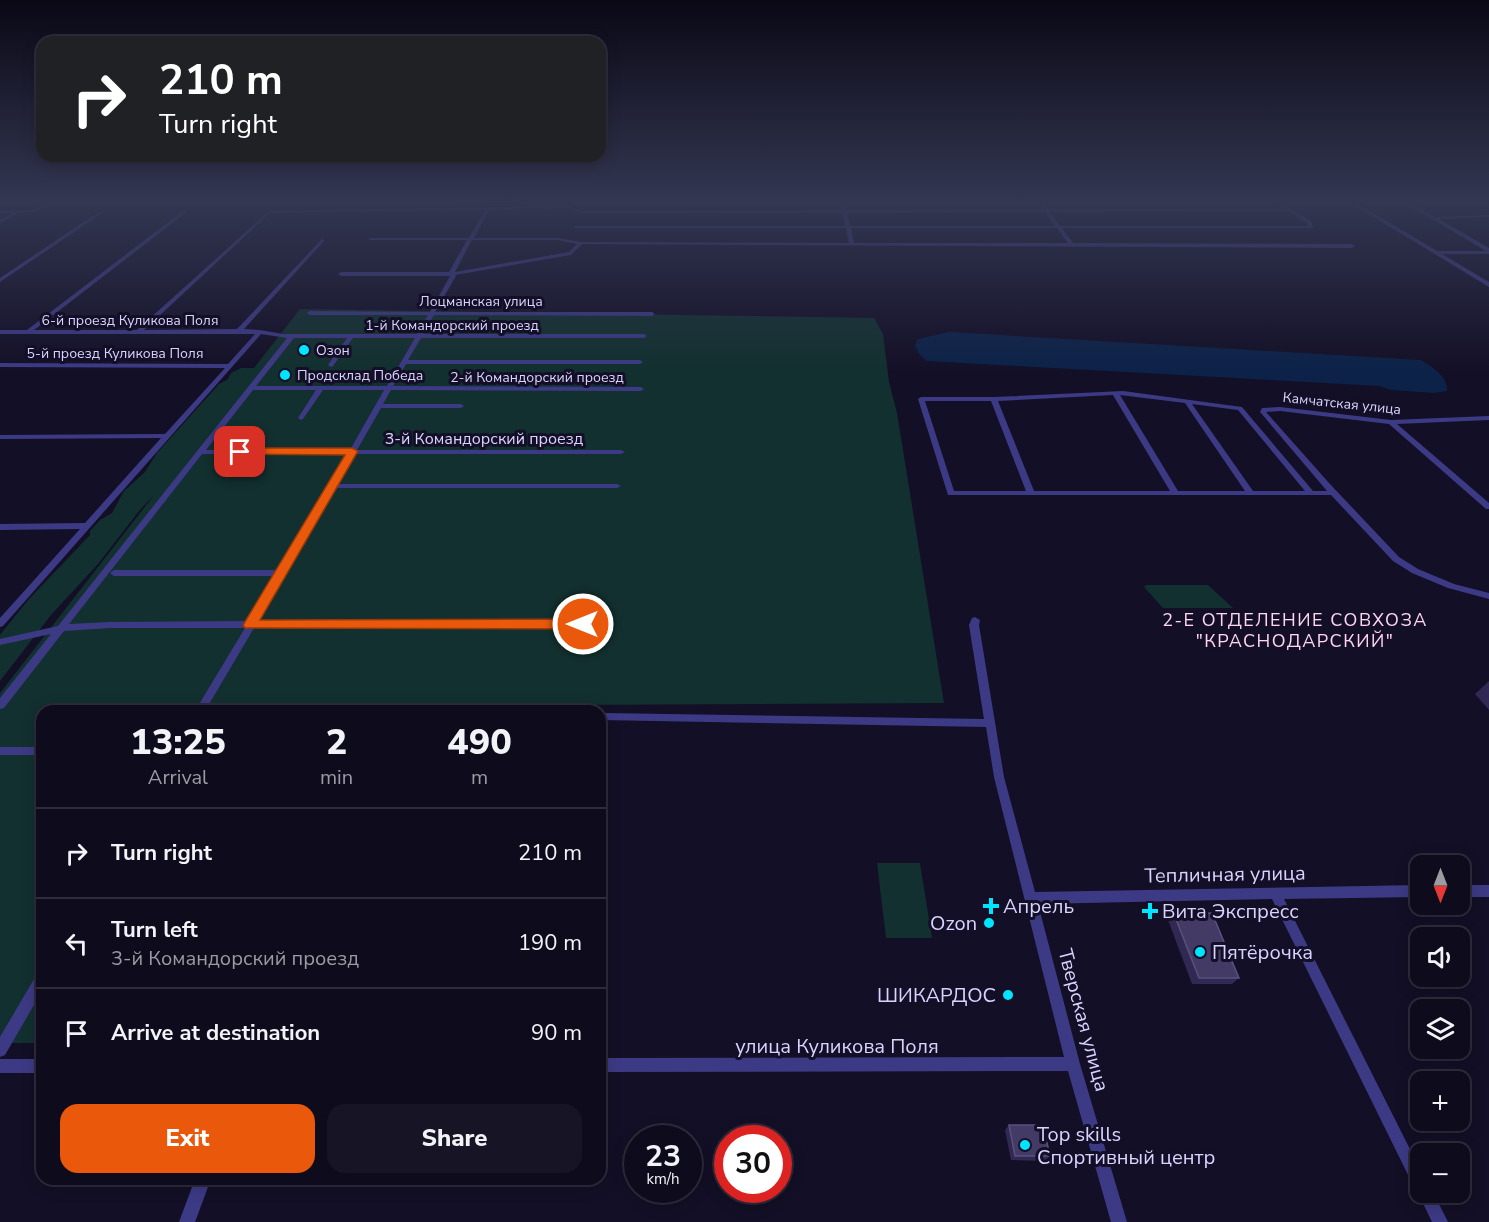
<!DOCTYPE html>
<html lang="en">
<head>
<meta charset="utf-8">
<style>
	:root { --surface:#0e0b1c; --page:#171425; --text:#f1f3f6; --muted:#9b9ba3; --line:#2e2b3b; --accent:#ea580c }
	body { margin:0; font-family:"Nunito Sans",sans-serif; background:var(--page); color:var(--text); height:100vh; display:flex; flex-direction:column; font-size:22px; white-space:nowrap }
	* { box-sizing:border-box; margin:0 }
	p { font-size:20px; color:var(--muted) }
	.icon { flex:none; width:33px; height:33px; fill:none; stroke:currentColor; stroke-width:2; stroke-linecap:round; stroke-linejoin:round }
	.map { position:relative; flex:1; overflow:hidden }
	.side { position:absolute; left:36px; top:705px; width:570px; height:480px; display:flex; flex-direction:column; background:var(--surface); border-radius:18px; box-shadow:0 3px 15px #0003,0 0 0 2px var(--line) }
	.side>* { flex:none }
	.guide { position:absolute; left:36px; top:36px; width:570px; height:126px; border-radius:18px; box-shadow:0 3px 15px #0003,0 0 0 2px var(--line); background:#202124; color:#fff; overflow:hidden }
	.needle { width:39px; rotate:180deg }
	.tools { position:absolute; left:1410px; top:855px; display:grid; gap:12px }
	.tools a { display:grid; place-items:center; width:60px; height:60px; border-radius:12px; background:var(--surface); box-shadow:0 3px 15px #0003,0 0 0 2px var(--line); font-size:30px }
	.speed { position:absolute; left:624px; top:1125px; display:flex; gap:12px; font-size:30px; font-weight:700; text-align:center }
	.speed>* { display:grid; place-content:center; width:78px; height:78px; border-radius:50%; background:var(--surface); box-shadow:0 3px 15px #0003,0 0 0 2px var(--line); line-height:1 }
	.speed small { font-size:15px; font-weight:400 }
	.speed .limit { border:9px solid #d22; background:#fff; color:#111 }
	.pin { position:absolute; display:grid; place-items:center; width:51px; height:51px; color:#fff; margin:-26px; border-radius:12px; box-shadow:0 3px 9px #0006 }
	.me { position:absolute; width:66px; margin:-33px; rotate:270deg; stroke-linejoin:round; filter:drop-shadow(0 0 4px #0008) }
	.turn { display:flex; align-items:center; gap:21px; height:126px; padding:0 24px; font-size:27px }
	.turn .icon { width:78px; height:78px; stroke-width:2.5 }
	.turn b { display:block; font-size:42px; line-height:51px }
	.eta { display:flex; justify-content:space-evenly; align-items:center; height:102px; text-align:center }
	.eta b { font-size:36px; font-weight:800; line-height:42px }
	.cta { display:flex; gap:12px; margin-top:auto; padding:12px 24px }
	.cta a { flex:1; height:69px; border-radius:18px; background:var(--accent); color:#fff; font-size:24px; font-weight:800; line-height:69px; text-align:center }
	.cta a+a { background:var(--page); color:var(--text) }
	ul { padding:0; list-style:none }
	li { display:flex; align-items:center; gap:18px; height:90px; padding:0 24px; border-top:2px solid var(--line) }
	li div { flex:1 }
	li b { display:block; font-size:22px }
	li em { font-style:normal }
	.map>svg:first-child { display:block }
	.green { fill:#12302f }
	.water { fill:#0c2248 }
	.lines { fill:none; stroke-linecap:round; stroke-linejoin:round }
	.minor { fill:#3d3a85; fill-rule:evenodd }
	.tertiary { fill:#3d3a85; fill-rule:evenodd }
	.wall { fill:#312854 }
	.building { fill:#433a66; stroke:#5a527e; stroke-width:1.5 }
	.route { fill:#ea580c; stroke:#983908; stroke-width:1.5 }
	.poi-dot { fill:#00e5ff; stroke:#130f26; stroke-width:2 }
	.labels { text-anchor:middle; stroke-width:6; stroke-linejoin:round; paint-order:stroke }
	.far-street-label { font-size:14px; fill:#d9d4ff; stroke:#130f26 }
	.far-poi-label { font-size:14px; fill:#d9d4ff; stroke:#130f26; text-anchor:start }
	.street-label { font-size:16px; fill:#d9d4ff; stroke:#130f26 }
	.neighbourhood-label { font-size:18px; letter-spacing:1.5px; fill:#ffd6f0; stroke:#130f26 }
	.near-street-label { font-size:20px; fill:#d9d4ff; stroke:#130f26 }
	.near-poi-label { font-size:20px; fill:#d9d4ff; stroke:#130f26; text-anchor:start }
</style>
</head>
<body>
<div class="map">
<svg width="1489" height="1222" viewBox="0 0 1489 1222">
	<rect width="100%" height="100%" fill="#130f26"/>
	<!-- green -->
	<g class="green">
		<path d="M300,309L874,318L883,334L889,382L897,413L944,703L573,705L571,711H42V1043H0V693L154,495L139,511L98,564L51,615L0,681V635L28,600L90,535V531L100,520L112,513L124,491L145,472L157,453L219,384L227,380L231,373L241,368H254Z"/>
		<path d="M1147,585H1208L1233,608H1163L1145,588L1144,586Z"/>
		<path d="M920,863L932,938H886L877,863Z"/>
	</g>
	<!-- water -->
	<path class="water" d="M949,332L1421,360C1432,367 1448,376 1447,391L1434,393L1391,390L1379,386L927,361L919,354L915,345L918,339Z"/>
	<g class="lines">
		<!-- minor -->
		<g class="minor">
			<path d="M48,202H53L37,212L18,213L0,223V220L13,213H0V211L34,210Z"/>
			<path d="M840,202H844L846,210L1043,209L1038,202H1042L1048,209H1283L1273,202H1278L1311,221L1313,228H1062L1073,243L1352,244L1355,246L1352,248L582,244L571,255L455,275L456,276L435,312H652L655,314L652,316L434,315L423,334H644L647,336L644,338H421L408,360H640L643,362L640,364H406L393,386L641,387L644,389L641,391L391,390L383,404H461L464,406L461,408H381L357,450H621L625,452L621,454H355L338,484H617L621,486L617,488H336L258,621H583L588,624L586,626L254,628L205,711H195L245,628H110L64,631L4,708L0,709V698L51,634L0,645V639L58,626L287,338L261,334L3,626L0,627V618L80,529L0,530V524L85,523L161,438L0,439V435L165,434L225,368L0,367V363L228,364L255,334H0V330H27L184,210L188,211L34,330H137L269,211L567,206L582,211L842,210ZM567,208L582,213H842L845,226H575L573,227L575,228H846L849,243L581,242L558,238H474L489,210ZM485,210L469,238H370L368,239L370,240H467L449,272H341L338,274L341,276H450L430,312L310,311L307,313L310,315H428L417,334H283L260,330L244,329L324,241V240L322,239L237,329L144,330L270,213ZM1288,211L1307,223L1308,226H1060L1050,212ZM1045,212L1055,226H850L847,213ZM851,228H1057L1068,243H854ZM472,240H558L577,244L569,252L455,272ZM294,338H347L328,365L331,367L333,366L353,338H415L387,386H256ZM253,390H316L298,418L301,420L303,419L323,390H384L350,450H206ZM202,454H348L280,570H114L110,573L114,576H276L249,621L110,622L69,624Z"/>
			<path d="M1403,202H1408L1434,217L1489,215V217L1439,219L1489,248V254H1434V252L1436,251H1486Z"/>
			<path d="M100,211L104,212L0,282V278Z"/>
			<path d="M1123,391L1242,407L1313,491H1327L1261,413L1260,412L1262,408L1280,407L1391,420L1489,416V420L1397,424L1489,503V509H1486L1389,424L1280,411L1266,412L1329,483L1399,557L1418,569L1454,584L1489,593V599L1448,588L1412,573L1393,561L1331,495H948L918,399L921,397H994ZM1113,395L1170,491H1034L998,401ZM1120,395L1185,403L1245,491H1178ZM925,401H991L1026,491H954ZM1192,404L1238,410L1305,491H1253Z"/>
			<path d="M975,617L980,620L979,625L1004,777L1035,892L1420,885V897L1284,899L1420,1169V1192H1433L1448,1222H1432L1420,1197L1418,1191L1415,1189L1272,899L1038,904L1080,1064L1127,1222H1111L1068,1071L600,1072V1058L1064,1057L994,777L986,727L600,720V714L603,713L984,719L969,625L972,618Z"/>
			<rect x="0" y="747" width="42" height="8"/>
			<rect x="1460" y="885" width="29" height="12"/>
			<path d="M42,972V991L5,1055L0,1057V1037L37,974Z"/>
			<rect x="0" y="1059" width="42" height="14"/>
			<path d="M195,1179H211L195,1222H179Z"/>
		</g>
		<!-- tertiary -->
		<path class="tertiary" d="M1349,202H1355L1489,282V287Z"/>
	</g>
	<!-- wall -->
	<g class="wall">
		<path d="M1489,681V710L1475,694Z"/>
		<path d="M1174,914L1239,978L1232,984H1192L1168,920Z"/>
		<path d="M1009,1125L1050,1156L1045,1161L1011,1160L1005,1130Z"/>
	</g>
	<!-- building -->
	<g class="building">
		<path d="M1212,913L1239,978H1199L1174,914Z"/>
		<path d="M1009,1125H1043L1050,1156H1015Z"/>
	</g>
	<!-- sky -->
	<linearGradient id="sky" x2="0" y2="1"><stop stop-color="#0a0815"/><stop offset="0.54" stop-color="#333752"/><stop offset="1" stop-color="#333752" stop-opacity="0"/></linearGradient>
	<rect width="1489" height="373" fill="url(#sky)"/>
	<!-- route -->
	<path class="route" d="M240,448H352L358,451L260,620L583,619L590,624L583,629L245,628L243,625L345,455L236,454L234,452Z"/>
	<!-- markers -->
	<g class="poi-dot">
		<circle cx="304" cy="350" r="6"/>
		<circle cx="285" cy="375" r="6"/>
		<path d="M988 897h6v6h6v6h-6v6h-6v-6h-6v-6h6z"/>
		<path d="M1147 902h6v6h6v6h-6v6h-6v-6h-6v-6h6z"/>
		<circle cx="989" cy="923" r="6"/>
		<circle cx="1200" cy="952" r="6"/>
		<circle cx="1008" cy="995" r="6"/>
		<circle cx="1025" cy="1145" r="6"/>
	</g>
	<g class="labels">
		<!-- far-street labels -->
		<g class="far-street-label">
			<text x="481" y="306">Лоцманская улица</text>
			<text x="130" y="325">6-й проезд Куликова Поля</text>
			<text x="452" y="330">1-й Командорский проезд</text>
			<text x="115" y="358">5-й проезд Куликова Поля</text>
			<text x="537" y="382">2-й Командорский проезд</text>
			<text transform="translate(1342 403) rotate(6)" y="5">Камчатская улица</text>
		</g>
		<!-- far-poi labels -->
		<g class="far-poi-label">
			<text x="316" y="355">Озон</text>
			<text x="297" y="380">Продсклад Победа</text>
		</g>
		<!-- street labels -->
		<g class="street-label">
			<text x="484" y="444">3-й Командорский проезд</text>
		</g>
		<!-- neighbourhood labels -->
		<g class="neighbourhood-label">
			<text x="1295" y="626">2-Е ОТДЕЛЕНИЕ СОВХОЗА<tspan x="1295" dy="21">"КРАСНОДАРСКИЙ"</tspan></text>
		</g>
		<!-- near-street labels -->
		<g class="near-street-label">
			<text transform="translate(1225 874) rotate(-1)" y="7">Тепличная улица</text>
			<text transform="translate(1084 1020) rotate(75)" y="7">Тверская улица</text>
			<text x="837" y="1053">улица Куликова Поля</text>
		</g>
		<!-- near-poi labels -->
		<g class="near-poi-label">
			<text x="1003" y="913">Апрель</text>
			<text x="1162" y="918">Вита Экспресс</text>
			<text x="977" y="930" text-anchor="end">Ozon</text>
			<text x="1212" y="959">Пятёрочка</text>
			<text x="996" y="1002" text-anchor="end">ШИКАРДОС</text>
			<text x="1037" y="1141">Top skills<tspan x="1037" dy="23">Спортивный центр</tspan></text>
		</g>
	</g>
</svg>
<div class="tools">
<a><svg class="needle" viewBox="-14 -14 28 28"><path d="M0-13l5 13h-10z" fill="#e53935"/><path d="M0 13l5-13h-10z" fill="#9b9ba3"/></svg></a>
<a><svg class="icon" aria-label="sound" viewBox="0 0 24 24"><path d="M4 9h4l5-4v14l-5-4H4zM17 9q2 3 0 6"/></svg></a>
<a><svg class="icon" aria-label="layers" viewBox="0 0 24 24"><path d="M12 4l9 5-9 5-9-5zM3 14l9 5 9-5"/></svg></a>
<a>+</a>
<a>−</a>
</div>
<div class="speed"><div>23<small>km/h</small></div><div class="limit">30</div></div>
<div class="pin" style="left:240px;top:452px;background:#d93025"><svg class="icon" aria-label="arrive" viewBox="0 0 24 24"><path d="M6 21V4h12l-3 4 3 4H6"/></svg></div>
<svg class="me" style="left:583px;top:624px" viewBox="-20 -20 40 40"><circle r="17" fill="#ea580c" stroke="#fff" stroke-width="3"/><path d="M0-11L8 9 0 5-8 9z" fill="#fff"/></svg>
<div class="guide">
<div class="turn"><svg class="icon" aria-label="right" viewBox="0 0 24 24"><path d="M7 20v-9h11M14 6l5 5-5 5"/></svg><div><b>210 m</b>Turn right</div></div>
</div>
<section class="side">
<div class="eta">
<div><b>13:25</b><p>Arrival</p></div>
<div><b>2</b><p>min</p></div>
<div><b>490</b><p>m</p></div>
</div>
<ul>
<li><svg class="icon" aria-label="right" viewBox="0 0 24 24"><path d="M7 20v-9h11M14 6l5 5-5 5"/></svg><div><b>Turn right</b></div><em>210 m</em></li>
<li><svg class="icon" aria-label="left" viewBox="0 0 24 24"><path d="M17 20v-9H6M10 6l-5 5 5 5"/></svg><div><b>Turn left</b><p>3-й Командорский проезд</p></div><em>190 m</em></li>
<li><svg class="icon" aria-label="arrive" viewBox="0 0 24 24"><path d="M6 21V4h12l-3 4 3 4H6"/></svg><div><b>Arrive at destination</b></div><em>90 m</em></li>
</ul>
<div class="cta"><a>Exit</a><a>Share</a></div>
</section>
</div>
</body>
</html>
